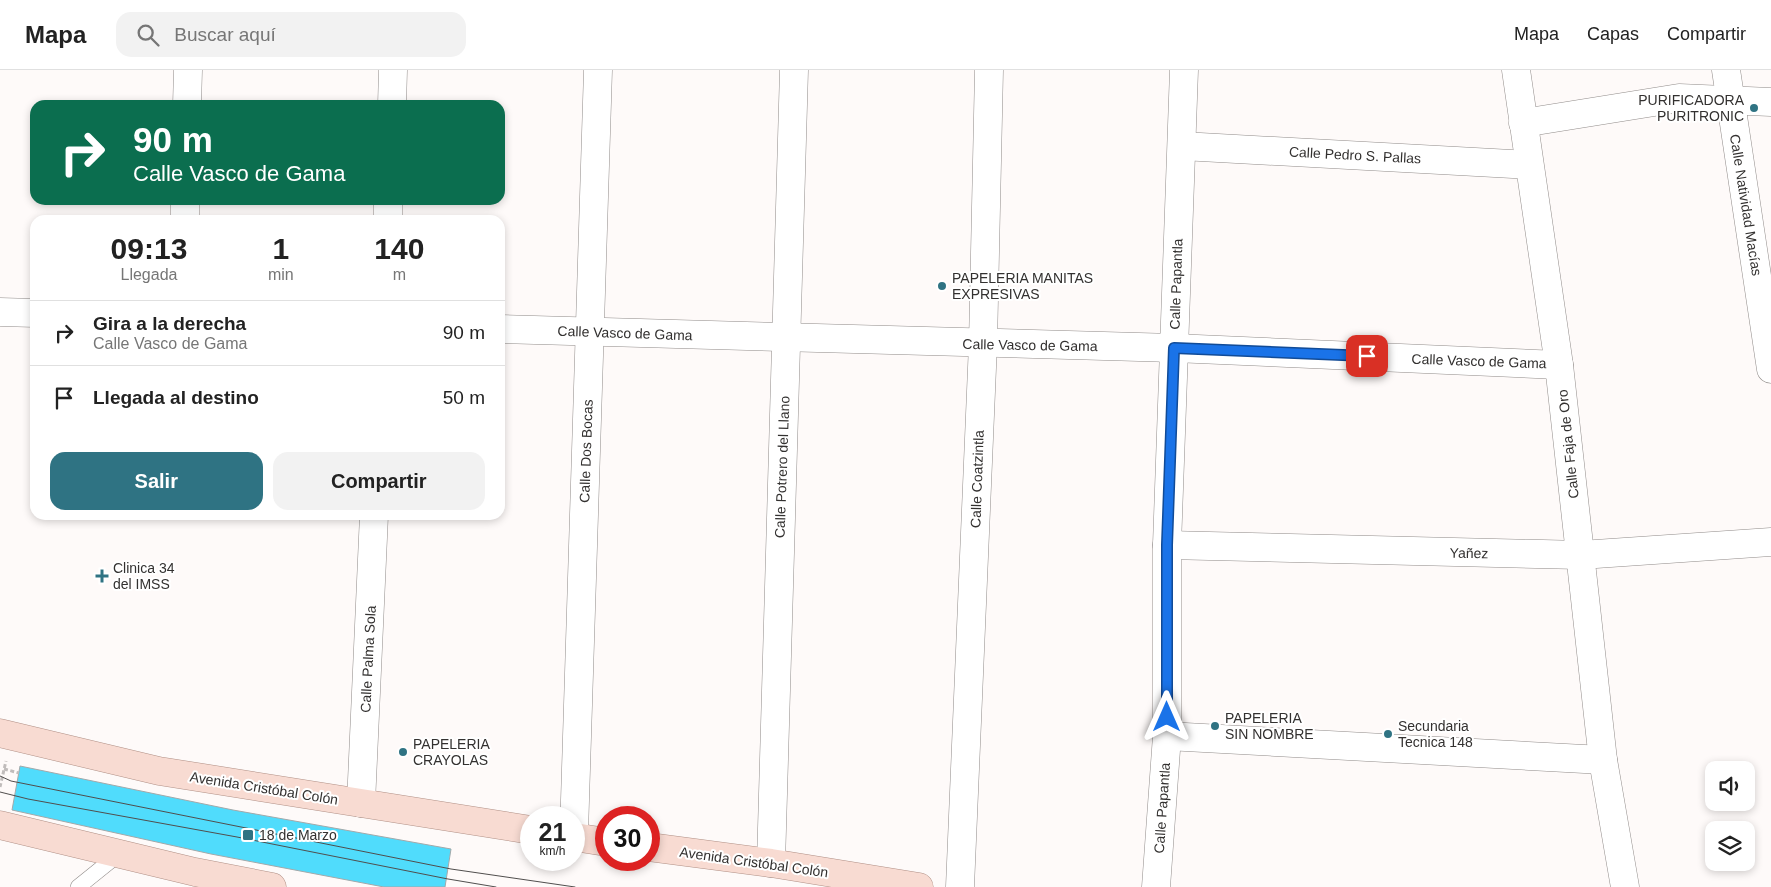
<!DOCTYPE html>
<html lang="es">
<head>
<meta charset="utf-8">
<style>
	:root { --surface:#fff; --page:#f2f2f2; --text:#222; --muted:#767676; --line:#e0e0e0; --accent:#2f7383 }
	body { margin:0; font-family:Arial,sans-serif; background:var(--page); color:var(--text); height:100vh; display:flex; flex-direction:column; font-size:19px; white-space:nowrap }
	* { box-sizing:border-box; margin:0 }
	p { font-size:16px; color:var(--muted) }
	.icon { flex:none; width:28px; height:28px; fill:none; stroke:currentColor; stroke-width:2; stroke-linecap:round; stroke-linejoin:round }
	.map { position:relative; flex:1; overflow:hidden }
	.sheet { position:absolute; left:30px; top:145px; width:475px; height:305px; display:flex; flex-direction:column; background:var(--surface); border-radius:15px; box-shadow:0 2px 8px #0003 }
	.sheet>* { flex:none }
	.guide { position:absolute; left:30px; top:30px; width:475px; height:105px; border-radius:15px; box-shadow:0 2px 8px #0003; background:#0b6e4f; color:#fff; overflow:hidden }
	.buttons { position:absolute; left:1705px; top:691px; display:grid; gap:10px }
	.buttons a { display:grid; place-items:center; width:50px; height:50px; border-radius:10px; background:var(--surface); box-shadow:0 2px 8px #0003; font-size:25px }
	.speed { position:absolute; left:520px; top:736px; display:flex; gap:10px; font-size:25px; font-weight:700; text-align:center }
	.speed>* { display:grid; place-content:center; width:65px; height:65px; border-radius:50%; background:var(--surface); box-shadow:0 2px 8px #0003; line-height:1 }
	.speed small { font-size:12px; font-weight:400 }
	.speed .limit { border:8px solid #d22; background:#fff; color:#111 }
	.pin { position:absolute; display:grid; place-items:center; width:42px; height:42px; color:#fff; margin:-21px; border-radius:10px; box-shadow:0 2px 8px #0006 }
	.me { position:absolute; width:55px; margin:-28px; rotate:0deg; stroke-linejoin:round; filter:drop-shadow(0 0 4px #0008) }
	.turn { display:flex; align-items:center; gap:18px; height:105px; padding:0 20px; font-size:22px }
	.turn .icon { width:65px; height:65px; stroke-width:2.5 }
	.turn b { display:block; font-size:35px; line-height:42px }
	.eta { display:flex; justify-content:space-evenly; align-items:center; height:85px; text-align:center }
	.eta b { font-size:30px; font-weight:600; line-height:35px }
	.cta { display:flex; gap:10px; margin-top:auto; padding:10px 20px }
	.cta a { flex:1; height:58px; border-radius:15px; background:var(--accent); color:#fff; font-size:20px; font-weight:600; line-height:58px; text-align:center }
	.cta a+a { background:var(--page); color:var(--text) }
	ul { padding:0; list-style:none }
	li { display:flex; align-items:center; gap:15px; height:65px; padding:0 20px; border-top:1px solid var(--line) }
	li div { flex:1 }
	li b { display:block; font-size:19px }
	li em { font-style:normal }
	header { display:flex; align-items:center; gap:30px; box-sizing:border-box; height:70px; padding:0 25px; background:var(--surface); border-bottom:1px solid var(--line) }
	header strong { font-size:24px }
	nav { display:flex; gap:28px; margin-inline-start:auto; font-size:18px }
	.search { width:350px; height:45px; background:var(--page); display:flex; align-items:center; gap:12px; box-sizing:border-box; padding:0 18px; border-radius:15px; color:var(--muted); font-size:19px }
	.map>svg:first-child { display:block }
	.building { fill:#50dcfc; stroke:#a3a9aa }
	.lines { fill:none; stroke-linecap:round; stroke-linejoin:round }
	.lane-casing { stroke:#918c8a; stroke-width:16 }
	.street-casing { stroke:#918c8a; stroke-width:29 }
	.primary-casing { stroke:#b09086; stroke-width:29 }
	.path { stroke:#c0bcbb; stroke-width:3; stroke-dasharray:4 2.5; stroke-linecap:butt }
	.lane { stroke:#fff; stroke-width:15 }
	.street { stroke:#fff; stroke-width:28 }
	.primary { stroke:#f8dbd2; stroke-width:28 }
	.tram { stroke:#504e4d; stroke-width:1 }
	.route-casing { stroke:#114b97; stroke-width:12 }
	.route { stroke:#1a73e8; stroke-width:9 }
	.poi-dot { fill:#2f7383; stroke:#fff; stroke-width:2 }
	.labels { text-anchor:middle; stroke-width:4; stroke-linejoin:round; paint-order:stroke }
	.poi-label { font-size:14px; fill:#333130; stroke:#fff; text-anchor:start }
	.street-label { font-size:14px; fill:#333130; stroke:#fff }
</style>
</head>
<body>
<header>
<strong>Mapa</strong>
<div class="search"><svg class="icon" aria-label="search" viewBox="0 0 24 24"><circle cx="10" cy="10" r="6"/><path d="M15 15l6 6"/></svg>Buscar aquí</div>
<nav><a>Mapa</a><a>Capas</a><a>Compartir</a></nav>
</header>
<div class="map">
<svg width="1771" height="817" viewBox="0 0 1771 817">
	<rect width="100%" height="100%" fill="#fefaf9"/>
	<!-- building -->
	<path class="building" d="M20,696L233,740L451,779L445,817H384L211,784L12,740Z"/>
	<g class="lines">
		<defs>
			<path id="lane" d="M78,817L119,784"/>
			<g id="street">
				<path d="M1516,0L1559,295L1603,690L1625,817"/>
				<path d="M1726,0L1771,299"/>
				<path d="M187,35L188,0"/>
				<path d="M392,35L393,0"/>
				<path d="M1523,53L1679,28L1771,32"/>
				<path d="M1182,76L1529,95"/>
				<path d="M185,150V130"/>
				<path d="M388,150V130"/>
				<path d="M0,242L35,243"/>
				<path d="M500,259L1174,278L1559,295"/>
				<path d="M1167,475L1581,485L1771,472"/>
				<path d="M1167,666L1603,690"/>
				<path d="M361,733L374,445"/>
				<path d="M574,762L598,0"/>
				<path d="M771,793L794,0"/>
				<path d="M960,817L983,274L989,0"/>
				<path d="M1156,817L1167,666V475L1184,0"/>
			</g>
			<g id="primary">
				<path d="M0,663L159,701L531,760"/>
				<path d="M0,755L195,802L272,817"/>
				<path d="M574,767L606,772"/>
				<path d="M649,777L771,793L919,817"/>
			</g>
		</defs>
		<!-- lane casing -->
		<use href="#lane" class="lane-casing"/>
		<!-- street casing -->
		<use href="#street" class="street-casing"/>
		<!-- primary casing -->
		<use href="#primary" class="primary-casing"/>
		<!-- path -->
		<g class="path">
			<path d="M4,699L19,703"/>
			<path d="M0,717L6,691"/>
		</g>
		<!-- lane -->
		<use href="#lane" class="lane"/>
		<!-- street -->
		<use href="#street" class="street"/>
		<!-- primary -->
		<use href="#primary" class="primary"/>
		<!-- tram -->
		<g class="tram">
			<path d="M0,706L11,711L451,799L575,817"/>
			<path d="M0,722L28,729L237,767L448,809L496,817"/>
		</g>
	</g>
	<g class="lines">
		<defs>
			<path id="route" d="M1167,647V475L1174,278L1367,286"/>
		</defs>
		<!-- route casing -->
		<use href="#route" class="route-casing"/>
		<!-- route -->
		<use href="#route" class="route"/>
	</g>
	<!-- markers -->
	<g class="poi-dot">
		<circle cx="1754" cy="38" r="5"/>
		<circle cx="942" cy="216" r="5"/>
		<path d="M99.5 498.5h5v5h5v5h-5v5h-5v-5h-5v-5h5z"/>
		<circle cx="1215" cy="656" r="5"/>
		<circle cx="1388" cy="664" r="5"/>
		<circle cx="403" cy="682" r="5"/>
		<rect x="242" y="759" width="12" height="12" rx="2.5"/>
	</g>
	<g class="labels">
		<!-- poi labels -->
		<g class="poi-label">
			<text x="1744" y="35" text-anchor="end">PURIFICADORA<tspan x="1744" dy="16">PURITRONIC</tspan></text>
			<text x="952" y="213">PAPELERIA MANITAS<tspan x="952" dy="16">EXPRESIVAS</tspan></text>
			<text x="113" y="503">Clinica 34<tspan x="113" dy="16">del IMSS</tspan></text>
			<text x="1225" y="653">PAPELERIA<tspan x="1225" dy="16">SIN NOMBRE</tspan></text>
			<text x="1398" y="661">Secundaria<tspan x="1398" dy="16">Tecnica 148</tspan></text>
			<text x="413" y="679">PAPELERIA<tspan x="413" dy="16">CRAYOLAS</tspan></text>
			<text x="259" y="770">18 de Marzo</text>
		</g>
		<!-- street labels -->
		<g class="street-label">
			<text transform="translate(1355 85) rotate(3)" y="5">Calle Pedro S. Pallas</text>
			<text transform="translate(1746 135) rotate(81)" y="5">Calle Natividad Macías</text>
			<text transform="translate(1176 214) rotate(-88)" y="5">Calle Papantla</text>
			<text transform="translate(625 263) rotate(2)" y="5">Calle Vasco de Gama</text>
			<text transform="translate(1030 275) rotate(1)" y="5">Calle Vasco de Gama</text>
			<text transform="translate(1479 291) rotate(2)" y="5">Calle Vasco de Gama</text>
			<text transform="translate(1568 374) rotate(-96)" y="5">Calle Faja de Oro</text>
			<text transform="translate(586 381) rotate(-88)" y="5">Calle Dos Bocas</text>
			<text transform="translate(782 397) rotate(-88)" y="5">Calle Potrero del Llano</text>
			<text transform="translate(977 409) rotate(-88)" y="5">Calle Coatzintla</text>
			<text transform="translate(1469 483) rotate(1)" y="5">Yañez</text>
			<text transform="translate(368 589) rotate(-87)" y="5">Calle Palma Sola</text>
			<text transform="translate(264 718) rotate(9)" y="5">Avenida Cristóbal Colón</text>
			<text transform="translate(1162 738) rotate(-86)" y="5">Calle Papantla</text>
			<text transform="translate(754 792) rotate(8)" y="5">Avenida Cristóbal Colón</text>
		</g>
	</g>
</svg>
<div class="buttons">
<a><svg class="icon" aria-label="sound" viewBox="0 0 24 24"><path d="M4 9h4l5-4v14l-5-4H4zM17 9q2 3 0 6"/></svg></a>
<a><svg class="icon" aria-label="layers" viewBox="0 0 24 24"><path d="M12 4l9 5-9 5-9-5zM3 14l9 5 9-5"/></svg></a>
</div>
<div class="speed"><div>21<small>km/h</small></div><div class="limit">30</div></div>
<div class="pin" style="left:1367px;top:286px;background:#d93025"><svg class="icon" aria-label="arrive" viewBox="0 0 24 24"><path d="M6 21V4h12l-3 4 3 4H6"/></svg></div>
<svg class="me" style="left:1167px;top:647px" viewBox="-20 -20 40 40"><path d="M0-17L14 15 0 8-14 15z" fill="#1a73e8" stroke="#fff" stroke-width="4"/></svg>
<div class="guide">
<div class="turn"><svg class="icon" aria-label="right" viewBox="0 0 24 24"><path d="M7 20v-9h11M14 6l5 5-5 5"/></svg><div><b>90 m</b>Calle Vasco de Gama</div></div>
</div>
<section class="sheet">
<div class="eta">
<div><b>09:13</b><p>Llegada</p></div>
<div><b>1</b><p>min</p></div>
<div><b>140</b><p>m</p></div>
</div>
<ul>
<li><svg class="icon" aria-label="right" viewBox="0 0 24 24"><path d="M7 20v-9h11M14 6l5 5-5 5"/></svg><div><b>Gira a la derecha</b><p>Calle Vasco de Gama</p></div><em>90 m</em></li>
<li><svg class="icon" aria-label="arrive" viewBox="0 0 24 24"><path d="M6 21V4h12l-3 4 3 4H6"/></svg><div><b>Llegada al destino</b></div><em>50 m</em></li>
</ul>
<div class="cta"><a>Salir</a><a>Compartir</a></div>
</section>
</div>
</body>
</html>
